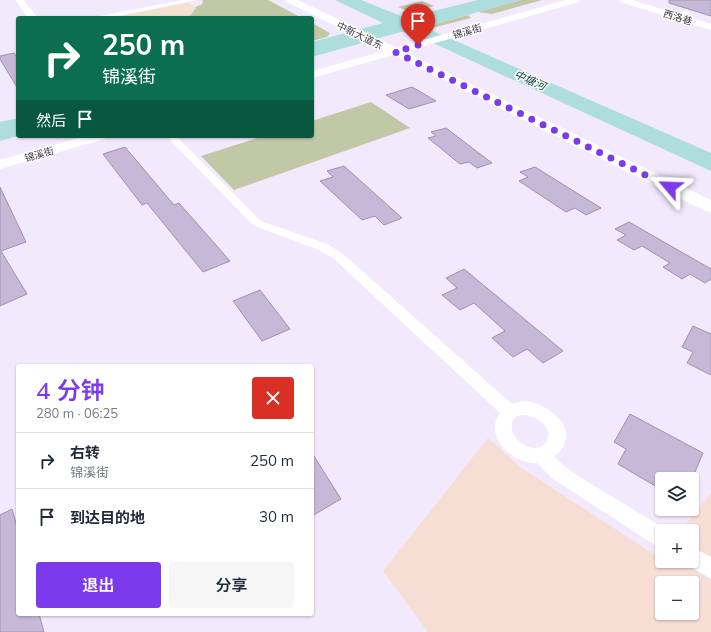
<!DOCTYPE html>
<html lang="zh">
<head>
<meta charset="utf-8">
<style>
	:root { --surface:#fff; --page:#f6f6f7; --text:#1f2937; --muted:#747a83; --line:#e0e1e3; --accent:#7c3aed }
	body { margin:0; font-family:Mulish,"Noto Sans SC",sans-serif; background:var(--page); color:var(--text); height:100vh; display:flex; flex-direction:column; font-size:15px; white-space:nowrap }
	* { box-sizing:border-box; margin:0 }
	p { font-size:13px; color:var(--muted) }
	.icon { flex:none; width:22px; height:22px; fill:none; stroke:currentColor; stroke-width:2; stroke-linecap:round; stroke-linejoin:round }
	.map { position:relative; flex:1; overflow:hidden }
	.panel { position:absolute; left:16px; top:364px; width:298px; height:252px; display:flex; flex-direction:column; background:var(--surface); border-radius:4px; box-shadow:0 1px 3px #0004 }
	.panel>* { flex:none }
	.hud { position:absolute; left:16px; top:16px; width:298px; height:122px; border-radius:4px; box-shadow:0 1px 3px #0004; background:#0b6e4f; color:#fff; overflow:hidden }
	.fabs { position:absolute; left:655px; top:472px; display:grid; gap:8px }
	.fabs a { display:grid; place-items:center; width:44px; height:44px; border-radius:4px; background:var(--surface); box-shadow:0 1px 3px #0004; font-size:20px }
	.pin { position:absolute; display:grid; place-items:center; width:34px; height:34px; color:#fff; margin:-41px -17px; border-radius:50% 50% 50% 0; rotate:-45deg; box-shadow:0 0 4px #0007 }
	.pin .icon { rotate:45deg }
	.me { position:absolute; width:44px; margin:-22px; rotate:296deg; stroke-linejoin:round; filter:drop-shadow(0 0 3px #0008) }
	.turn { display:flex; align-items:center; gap:14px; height:84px; padding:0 20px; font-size:18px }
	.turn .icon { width:52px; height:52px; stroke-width:2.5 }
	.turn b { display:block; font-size:28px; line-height:34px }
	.then { display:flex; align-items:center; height:38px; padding:0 20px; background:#0003; gap:8px; font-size:15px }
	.round { display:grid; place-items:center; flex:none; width:42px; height:42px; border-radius:4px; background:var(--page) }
	.overview { display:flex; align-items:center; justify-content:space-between; height:68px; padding:0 20px }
	h1 { font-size:24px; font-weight:600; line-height:30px; color:var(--accent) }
	.cta { display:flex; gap:8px; margin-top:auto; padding:8px 20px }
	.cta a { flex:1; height:46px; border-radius:4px; background:var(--accent); color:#fff; font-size:16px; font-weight:600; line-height:46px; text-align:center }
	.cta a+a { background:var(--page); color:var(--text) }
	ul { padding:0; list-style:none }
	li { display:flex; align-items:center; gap:12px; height:56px; padding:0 20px; border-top:1px solid var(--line) }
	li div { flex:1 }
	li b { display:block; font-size:15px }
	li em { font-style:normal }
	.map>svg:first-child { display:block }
	.commercial { fill:#f6ded4; fill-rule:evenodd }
	.education { fill:#f4e0d1 }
	.green { fill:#c1c8a6 }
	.water { fill:#aedddd }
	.building { fill:#c7b8d8; stroke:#9f92b0 }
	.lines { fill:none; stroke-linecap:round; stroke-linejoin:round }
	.street { fill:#fff; fill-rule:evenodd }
	.secondary { fill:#fff; fill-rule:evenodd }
	.primary { fill:#fff; fill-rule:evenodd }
	.route { stroke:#7c3aed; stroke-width:7; stroke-dasharray:0 12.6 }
	.labels { text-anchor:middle; stroke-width:3; stroke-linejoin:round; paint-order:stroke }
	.far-street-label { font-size:10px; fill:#3e3845; stroke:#fff }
	.far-water-label { font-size:11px; font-style:italic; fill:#0d3a3a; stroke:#fff }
</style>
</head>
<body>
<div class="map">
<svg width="711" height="632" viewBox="0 0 711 632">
	<rect width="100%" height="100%" fill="#f2e9fd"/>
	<!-- commercial -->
	<path class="commercial" d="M488,438L523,469L658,557L662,553V561H692V531H680L711,493V632H428L383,571ZM662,583H692V613H662Z"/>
	<!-- education -->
	<path class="education" d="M188,3L196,8L188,18H109Z"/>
	<!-- green -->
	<g class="green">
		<path d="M202,0H268L302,18H188L196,8L195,7L201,5L203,2Z"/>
		<path d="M521,0H542L492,14L478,12Z"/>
		<path d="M422,1L434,6L410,12L398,7Z"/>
		<path d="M468,15L471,18L428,29L424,27Z"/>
		<path d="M312,23L330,33L327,37L312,41Z"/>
		<path d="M371,102L410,128L234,190L201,156L264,136H312V121Z"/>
	</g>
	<!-- water -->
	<g class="water">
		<path d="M335,0H361L406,18L478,0H521L424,27L711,153V171L409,32H401L312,57V42L383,23Z"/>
		<path d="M18,118V136L0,141V122Z"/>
	</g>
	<!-- building -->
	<g class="building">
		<path d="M669,0H711V16L669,3Z"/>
		<path d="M14,53L18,59V89L0,59V56Z"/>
		<path d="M412,87L436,101L409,109L386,95Z"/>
		<path d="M446,128L492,163L477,168L469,162L460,164L428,138L436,136L431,132Z"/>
		<path d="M125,147L174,205L179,203L230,261L203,272L147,203L142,205L103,154Z"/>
		<path d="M344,166L402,218L384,225L375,216L362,220L320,181L333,177L327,171Z"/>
		<path d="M535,167L601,208L586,215L575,208L566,212L519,181L528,177L520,172Z"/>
		<path d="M0,187L26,242L1,251L27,294L0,306Z"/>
		<path d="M629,222L711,269V279L705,283L690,274L682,279L663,267L670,263L642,246L634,250L617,240L626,235L615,229Z"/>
		<path d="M464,269L563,351L543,363L527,349L513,357L492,338L505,331L474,303L460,310L442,295L457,288L446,278Z"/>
		<path d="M260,290L290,329L262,341L233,301Z"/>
		<path d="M693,326L711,334V375L687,363L693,352L682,347Z"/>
		<path d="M630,414L703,453L692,479H683L673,474L671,479H662V490L618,464L626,449L614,442Z"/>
		<path d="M312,453L341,499L312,516Z"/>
		<path d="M12,509L18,531V614H39L44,632H0V515Z"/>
	</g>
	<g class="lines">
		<!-- street -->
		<g class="street">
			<path d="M183,0H196L109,18H96L99,16Z"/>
			<path d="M687,10L690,12L689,13L675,18L672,16Z"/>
			<path d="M166,136H176L261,221L327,244L342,253L512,404C516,403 521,401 525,401C546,403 576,424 563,447C560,451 559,454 554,456L563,465L578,476L669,531H662V548L655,545L553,479L537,463C518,464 495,448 495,427C495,422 497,417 500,413L334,259L319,250L253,225ZM523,415C566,421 547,464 519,441C513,435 511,430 512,422L517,416Z"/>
			<path d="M692,547L711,557V579L685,564L684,561H692Z"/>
		</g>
		<!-- secondary -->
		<g class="secondary">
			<path d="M15,0H24L38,18H28Z"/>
			<path d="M566,0H580L579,2L312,78V71Z"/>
			<path d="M619,0H632L711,24V30L620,2Z"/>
			<path d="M85,136H107L105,139L0,169V160Z"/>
		</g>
		<!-- primary -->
		<path class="primary" d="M285,0H298L711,200V212L705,211L287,2Z"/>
	</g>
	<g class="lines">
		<!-- route -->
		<path class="route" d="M418,45L395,52L670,187"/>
	</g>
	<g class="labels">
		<!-- far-street labels -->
		<g class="far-street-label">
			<text transform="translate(678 17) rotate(17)" y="4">西洛巷</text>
			<text transform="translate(467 31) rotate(-16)" y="4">锦溪街</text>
			<text transform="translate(360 35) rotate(26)" y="4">中新大道东</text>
			<text transform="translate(39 154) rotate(-16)" y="4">锦溪街</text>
		</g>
		<!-- far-water labels -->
		<g class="far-water-label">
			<text transform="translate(530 80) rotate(24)" y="4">中塘河</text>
		</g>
	</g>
</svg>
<div class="fabs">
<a><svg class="icon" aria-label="layers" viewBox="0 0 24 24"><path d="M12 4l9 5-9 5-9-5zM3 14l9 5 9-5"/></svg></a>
<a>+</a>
<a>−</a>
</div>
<div class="pin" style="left:418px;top:45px;background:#d93025"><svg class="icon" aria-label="arrive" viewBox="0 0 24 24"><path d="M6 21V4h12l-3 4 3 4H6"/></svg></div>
<svg class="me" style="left:670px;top:187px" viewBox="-20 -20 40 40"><path d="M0-17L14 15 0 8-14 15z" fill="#7c3aed" stroke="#fff" stroke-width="4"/></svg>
<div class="hud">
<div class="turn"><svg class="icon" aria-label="right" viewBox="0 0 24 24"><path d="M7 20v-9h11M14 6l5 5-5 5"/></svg><div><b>250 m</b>锦溪街</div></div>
<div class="then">然后<svg class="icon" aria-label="arrive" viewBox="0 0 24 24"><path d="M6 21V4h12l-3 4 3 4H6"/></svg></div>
</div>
<section class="panel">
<div class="overview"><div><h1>4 分钟</h1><p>280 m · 06:25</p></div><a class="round" style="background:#d93025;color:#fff"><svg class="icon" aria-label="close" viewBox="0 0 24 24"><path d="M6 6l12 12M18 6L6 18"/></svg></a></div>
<ul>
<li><svg class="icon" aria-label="right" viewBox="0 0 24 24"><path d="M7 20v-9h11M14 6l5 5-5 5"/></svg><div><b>右转</b><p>锦溪街</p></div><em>250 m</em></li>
<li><svg class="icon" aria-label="arrive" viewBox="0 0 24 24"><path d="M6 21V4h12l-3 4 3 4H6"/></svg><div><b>到达目的地</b></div><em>30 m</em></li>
</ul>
<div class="cta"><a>退出</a><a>分享</a></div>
</section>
</div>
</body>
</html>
